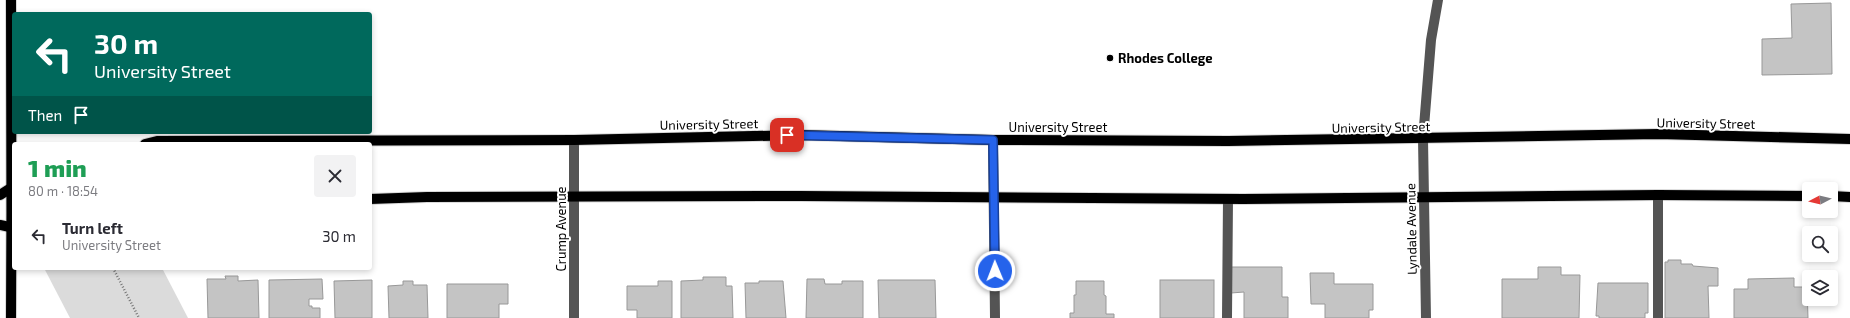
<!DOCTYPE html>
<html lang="en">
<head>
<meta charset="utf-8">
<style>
	:root { --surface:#fff; --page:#f2f2f3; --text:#2b2b33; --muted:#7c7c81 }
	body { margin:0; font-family:"Exo 2",sans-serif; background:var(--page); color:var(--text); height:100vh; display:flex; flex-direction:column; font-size:15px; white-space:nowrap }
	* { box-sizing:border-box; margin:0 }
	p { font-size:13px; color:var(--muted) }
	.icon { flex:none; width:22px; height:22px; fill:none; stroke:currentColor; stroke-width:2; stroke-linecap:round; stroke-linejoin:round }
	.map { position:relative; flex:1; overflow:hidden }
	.sheet { position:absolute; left:12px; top:142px; width:360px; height:128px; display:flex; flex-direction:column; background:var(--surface); border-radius:4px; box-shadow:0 2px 6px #0003 }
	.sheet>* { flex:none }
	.banner { position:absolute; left:12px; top:12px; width:360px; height:122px; border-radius:4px; box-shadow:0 2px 6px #0003; background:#00695c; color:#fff; overflow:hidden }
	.needle { width:26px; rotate:263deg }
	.controls { position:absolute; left:1802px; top:182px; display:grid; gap:8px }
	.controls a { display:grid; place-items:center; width:36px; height:36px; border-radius:4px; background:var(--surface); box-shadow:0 2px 6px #0003; font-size:20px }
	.pin { position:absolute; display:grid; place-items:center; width:34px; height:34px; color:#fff; margin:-17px; border-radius:8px; box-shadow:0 2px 6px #0006 }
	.me { position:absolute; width:44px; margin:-22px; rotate:359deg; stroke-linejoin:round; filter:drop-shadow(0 0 3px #0008) }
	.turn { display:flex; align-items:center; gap:14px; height:84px; padding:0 16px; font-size:18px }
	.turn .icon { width:52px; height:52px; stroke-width:2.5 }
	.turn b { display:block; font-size:28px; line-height:34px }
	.then { display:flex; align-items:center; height:38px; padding:0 16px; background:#0003; gap:8px; font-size:15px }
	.round { display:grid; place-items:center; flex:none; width:42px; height:42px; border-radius:4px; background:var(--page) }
	.headline { display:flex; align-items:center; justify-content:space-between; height:68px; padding:0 16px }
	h1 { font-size:24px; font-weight:800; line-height:30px; color:#1e9e55 }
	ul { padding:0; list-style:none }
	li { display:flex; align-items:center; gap:12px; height:52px; padding:0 16px }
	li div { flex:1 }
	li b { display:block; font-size:15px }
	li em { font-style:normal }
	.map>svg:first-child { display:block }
	.green { fill:#dbdbdb }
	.building { fill:#c4c4c4; stroke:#989898 }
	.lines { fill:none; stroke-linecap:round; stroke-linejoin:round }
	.major-casing { stroke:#dbdbdb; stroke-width:12 }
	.path { stroke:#767676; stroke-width:2.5; stroke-dasharray:1 2; stroke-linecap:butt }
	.minor { stroke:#545454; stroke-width:10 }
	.major { stroke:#000; stroke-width:10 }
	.route-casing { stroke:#184099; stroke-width:10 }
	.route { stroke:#2563eb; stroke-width:7 }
	.poi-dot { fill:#000; stroke:#fff; stroke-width:1.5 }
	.labels { text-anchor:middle; stroke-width:4; stroke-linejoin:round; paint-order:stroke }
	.poi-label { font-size:13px; font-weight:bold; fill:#000; stroke:#fff; text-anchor:start }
	.street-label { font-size:13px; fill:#000; stroke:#fff }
</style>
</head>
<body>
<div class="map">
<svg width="1850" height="318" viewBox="0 0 1850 318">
	<rect width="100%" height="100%" fill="#fff"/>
	<!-- green -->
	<path class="green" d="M44,268H162L188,318H70Z"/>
	<!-- building -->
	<g class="building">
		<path d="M1831,3L1832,74L1762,75V39L1792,38L1791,4Z"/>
		<path d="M1668,260H1681V264H1692L1693,266L1718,268V286H1708L1709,318H1665V262H1668Z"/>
		<path d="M1230,267H1282V297H1288V318H1244V292L1231,293Z"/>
		<path d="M1538,267H1561V275H1580L1579,318H1502V279H1538Z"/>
		<path d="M1310,273H1334V284H1373V310H1369V318H1325V304H1311Z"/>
		<path d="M225,276H238V281L258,280L259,318H208L207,279H226Z"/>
		<path d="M703,277H726V286H732L733,318H681V281L703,280Z"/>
		<path d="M1794,278V287H1807L1808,318H1734V289H1748V279Z"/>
		<path d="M322,279L323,299H309V306H312V308H320V318H269V280Z"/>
		<path d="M807,279H824L825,284H842V281H863V318H806Z"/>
		<path d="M372,280V318H335L334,281Z"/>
		<path d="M878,280H935L936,318H879Z"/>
		<rect x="1160" y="280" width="54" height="38"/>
		<path d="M403,281H413V285H427L428,318H389L388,286L403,285Z"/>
		<path d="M658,281H672V318H637V310H627V286H658Z"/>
		<path d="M759,281H783L786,318H746L745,283H759Z"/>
		<path d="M1076,281H1104V295L1106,296V314H1114V318H1070V313H1074V295H1076Z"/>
		<path d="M1598,283H1648V313H1645V318H1599V316H1596Z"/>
		<path d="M447,284H508V304H499V318H447Z"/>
	</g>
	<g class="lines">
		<defs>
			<g id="major">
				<path d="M145,144L157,141L574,140L802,135L993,140L1228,141L1658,134L1850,139"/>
				<path d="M0,195L14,186"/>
				<path d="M1831,196L1850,197"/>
				<path d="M370,199L427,197L801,196L1243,199L1658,195L1809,196"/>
				<path d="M0,225L14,228"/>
				<path d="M11,318C12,212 11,106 11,0"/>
			</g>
		</defs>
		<!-- major casing -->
		<use href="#major" class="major-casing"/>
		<!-- path -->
		<path class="path" d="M113,268L139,318"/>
		<!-- minor -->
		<g class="minor">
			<path d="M993,140L995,318"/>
			<path d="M1658,195V318"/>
			<path d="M574,318V140"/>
			<path d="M1227,318L1228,199"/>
			<path d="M1426,318L1423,139L1431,40L1438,0"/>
		</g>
		<!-- major -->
		<use href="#major" class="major"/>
	</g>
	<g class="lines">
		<defs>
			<path id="route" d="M787,135L993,140L995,271"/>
		</defs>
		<!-- route casing -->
		<use href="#route" class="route-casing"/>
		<!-- route -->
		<use href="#route" class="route"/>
	</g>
	<!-- markers -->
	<circle class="poi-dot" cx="1110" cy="58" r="4"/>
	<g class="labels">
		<!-- poi labels -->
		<g class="poi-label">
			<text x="1118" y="63">Rhodes College</text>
		</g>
		<!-- street labels -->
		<g class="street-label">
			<text transform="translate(1706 123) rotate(1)" y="5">University Street</text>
			<text transform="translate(709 124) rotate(-1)" y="5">University Street</text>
			<text x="1058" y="132">University Street</text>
			<text transform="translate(1381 127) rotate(-1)" y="5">University Street</text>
			<text transform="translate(561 229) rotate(-90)" y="5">Crump Avenue</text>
			<text transform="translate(1411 229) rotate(-91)" y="5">Lyndale Avenue</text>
		</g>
	</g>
</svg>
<div class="controls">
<a><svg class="needle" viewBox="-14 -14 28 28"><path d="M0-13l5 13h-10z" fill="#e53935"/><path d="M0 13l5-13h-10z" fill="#7c7c81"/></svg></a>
<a><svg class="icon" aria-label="search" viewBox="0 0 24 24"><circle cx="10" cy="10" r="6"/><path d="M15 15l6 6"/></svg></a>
<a><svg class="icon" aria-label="layers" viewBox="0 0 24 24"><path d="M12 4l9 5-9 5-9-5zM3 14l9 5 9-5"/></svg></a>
</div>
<div class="pin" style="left:787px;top:135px;background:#d93025"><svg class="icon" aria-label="arrive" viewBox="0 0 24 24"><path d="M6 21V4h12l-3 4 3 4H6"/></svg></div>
<svg class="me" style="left:995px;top:271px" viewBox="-20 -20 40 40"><circle r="17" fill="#2563eb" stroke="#fff" stroke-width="3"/><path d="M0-11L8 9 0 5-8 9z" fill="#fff"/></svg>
<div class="banner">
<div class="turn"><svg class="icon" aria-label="left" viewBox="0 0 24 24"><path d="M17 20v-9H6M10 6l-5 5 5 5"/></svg><div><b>30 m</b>University Street</div></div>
<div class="then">Then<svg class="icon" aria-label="arrive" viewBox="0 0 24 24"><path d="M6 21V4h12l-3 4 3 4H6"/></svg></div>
</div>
<section class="sheet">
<div class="headline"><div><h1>1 min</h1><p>80 m · 18:54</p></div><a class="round"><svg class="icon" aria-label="close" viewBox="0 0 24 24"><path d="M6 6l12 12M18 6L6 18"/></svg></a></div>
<ul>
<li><svg class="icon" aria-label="left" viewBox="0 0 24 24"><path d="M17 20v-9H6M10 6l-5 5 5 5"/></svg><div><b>Turn left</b><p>University Street</p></div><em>30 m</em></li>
</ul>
</section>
</div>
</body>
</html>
